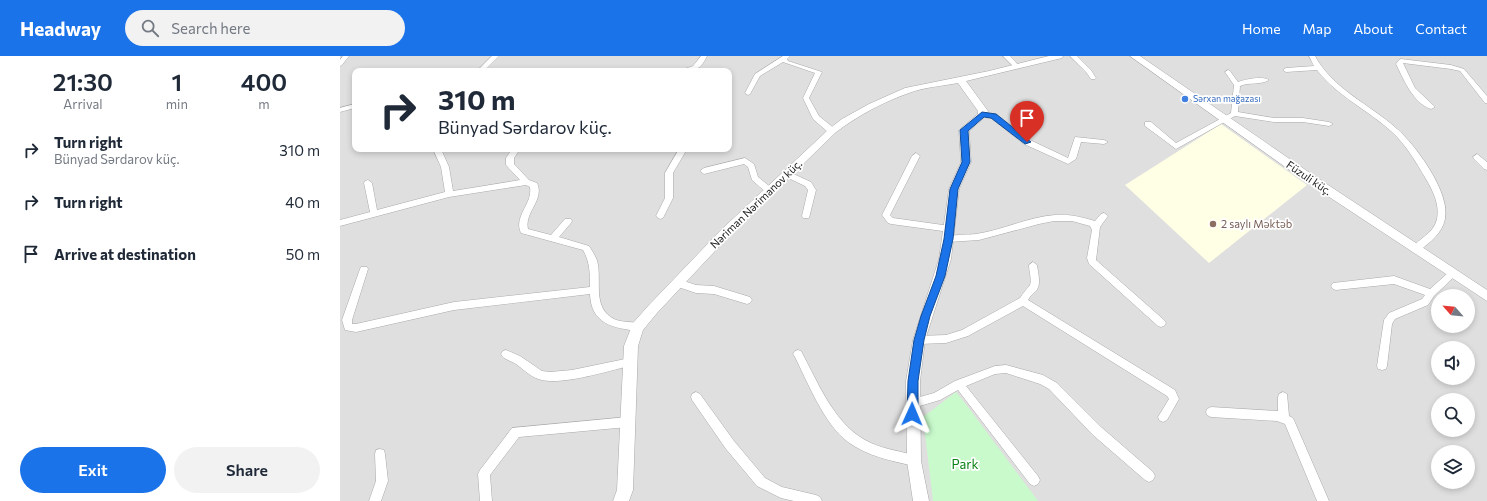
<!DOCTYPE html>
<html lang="en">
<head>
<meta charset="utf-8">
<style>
	:root { --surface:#fff; --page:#f2f2f3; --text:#1f2937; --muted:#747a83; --accent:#1a73e8 }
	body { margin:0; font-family:Commissioner,sans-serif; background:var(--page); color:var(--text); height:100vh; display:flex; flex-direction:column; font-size:15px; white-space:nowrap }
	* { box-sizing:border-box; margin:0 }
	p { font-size:13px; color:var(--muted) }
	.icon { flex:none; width:22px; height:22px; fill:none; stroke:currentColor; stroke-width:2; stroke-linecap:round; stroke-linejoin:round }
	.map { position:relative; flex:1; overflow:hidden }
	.drawer { display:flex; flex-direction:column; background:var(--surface); width:340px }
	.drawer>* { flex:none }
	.top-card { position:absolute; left:12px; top:12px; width:380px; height:84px; border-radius:8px; box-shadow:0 2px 6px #0003; background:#fff; color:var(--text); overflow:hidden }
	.needle { width:26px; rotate:297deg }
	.buttons { position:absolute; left:1091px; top:233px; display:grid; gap:8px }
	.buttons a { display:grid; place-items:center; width:44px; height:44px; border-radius:50%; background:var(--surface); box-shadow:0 2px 6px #0003; font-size:20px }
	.pin { position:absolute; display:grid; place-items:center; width:34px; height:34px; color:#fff; margin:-41px -17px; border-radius:50% 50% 50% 0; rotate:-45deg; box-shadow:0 0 4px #0007 }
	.pin .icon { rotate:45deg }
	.me { position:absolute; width:44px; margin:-22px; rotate:1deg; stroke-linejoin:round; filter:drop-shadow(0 0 3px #0008) }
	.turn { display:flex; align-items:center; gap:14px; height:84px; padding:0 20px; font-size:18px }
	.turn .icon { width:52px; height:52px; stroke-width:2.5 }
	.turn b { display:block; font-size:28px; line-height:34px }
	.eta { display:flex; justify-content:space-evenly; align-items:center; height:68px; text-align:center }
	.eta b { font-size:24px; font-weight:600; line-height:28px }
	.cta { display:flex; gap:8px; margin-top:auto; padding:8px 20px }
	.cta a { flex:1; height:46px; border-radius:24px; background:var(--accent); color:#fff; font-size:16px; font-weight:600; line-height:46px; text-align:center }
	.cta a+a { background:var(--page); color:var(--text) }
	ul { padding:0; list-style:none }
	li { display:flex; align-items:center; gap:12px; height:52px; padding:0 20px }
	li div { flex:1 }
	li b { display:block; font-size:15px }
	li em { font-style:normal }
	header { display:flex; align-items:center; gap:24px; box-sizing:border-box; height:56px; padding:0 20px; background:var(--accent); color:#fff }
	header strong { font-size:19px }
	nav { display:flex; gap:22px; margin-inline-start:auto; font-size:14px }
	.search { width:280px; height:36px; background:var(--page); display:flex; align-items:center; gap:10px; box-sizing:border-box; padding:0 14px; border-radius:22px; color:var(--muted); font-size:15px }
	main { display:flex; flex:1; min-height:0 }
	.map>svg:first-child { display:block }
	.residential { fill:#e0dfdf; fill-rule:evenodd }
	.education { fill:#ffffe5 }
	.park { fill:#c8facc }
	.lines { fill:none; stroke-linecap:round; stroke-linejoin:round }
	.minor-casing { stroke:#a9a9a9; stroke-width:1 }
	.tertiary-casing { stroke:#a9a9a9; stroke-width:1 }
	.minor { fill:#fff; fill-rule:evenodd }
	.tertiary { fill:#fff; fill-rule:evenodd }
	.route { fill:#1a73e8; stroke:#114b97 }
	.shop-dot { fill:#3f7fe0; stroke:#fff; stroke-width:1.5 }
	.education-dot { fill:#8d6e63; stroke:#fff; stroke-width:1.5 }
	.labels { text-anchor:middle; stroke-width:3.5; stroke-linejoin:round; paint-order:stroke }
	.far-shop-label { font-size:9px; fill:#366cbe; stroke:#fff; text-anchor:start }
	.street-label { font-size:11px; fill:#222; stroke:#fff }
	.education-label { font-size:11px; fill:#785e54; stroke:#fff; text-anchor:start }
	.near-park-label { font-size:13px; fill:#0c8416; stroke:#fff }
</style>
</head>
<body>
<header>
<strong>Headway</strong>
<div class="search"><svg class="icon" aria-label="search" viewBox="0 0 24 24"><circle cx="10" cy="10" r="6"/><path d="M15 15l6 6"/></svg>Search here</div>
<nav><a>Home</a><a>Map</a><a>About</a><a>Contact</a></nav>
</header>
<main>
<section class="drawer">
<div class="eta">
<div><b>21:30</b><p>Arrival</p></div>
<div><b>1</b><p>min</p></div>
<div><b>400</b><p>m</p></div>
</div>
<ul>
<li><svg class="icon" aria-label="right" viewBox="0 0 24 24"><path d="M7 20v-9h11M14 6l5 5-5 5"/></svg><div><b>Turn right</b><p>Bünyad Sərdarov küç.</p></div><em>310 m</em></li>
<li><svg class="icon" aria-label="right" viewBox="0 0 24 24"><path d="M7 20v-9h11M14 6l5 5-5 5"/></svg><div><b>Turn right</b></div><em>40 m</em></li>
<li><svg class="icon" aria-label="arrive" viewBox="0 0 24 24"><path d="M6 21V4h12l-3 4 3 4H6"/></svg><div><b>Arrive at destination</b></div><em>50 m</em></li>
</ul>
<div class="cta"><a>Exit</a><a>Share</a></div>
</section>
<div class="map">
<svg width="1147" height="445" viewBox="0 0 1147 445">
	<rect width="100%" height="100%" fill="#f2efe9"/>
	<!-- residential -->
	<path class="residential" d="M0,0H1147V445H0ZM15,15H389V93H15ZM1098,240H1128V270H1098ZM1098,292H1128V322H1098ZM1098,344H1128V374H1098ZM1098,396H1128V426H1098Z"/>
	<!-- education -->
	<path class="education" d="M881,68L967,129L869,207L785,129Z"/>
	<!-- park -->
	<path class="park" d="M616,336L628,351L698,445H593L583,361Z"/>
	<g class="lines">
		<defs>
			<g id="minor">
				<path d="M3,0H9L2,9L0,10V4Z"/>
				<path d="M152,0H159L144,15H137Z"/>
				<path d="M361,0H367C360,15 354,15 339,15L353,10Z"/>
				<path d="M443,0H450L447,3L448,5L482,16L469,42L479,60L495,73V77H489L473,63L463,42L475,17L443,6L420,20L410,38L408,39L405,37L415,18Z"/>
				<path d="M663,0H670L680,11L679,12H675Z"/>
				<path d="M730,0H737L751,14L756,22L755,23H751L746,16Z"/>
				<path d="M969,0H975C993,33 1029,48 1056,72C1075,88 1111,137 1105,163C1102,178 1090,186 1079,195L1076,196L1072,193C1079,181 1093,179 1097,163C1100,149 1093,135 1086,123C1076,106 1066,89 1052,76C1028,54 997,40 977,14L946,16L943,14L946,12L974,10Z"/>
				<path d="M1061,3L1111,9L1124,13L1147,40V47H1145L1120,15L1111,13L1063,7L1075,32L1095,51L1091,53C1073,47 1064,24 1056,8L1059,4Z"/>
				<path d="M274,13L277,14L278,15H271Z"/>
				<path d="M888,14L890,15L898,26C906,23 923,20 929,24C922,29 909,26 900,30L898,56L934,62H963L989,66L993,68L989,70L963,66H934L895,60L836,93L805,70V66H811L836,87L891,57L894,29L885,16Z"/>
				<path d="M15,48V52L0,56V52Z"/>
				<path d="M639,57L656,58L690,84L728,102L735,81L764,84L768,86L764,88L741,86L736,103L728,108L684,88L651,62L639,61Z"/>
				<path d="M93,93H101L109,111L113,135L180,124L166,109V102L172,93H180L174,102V108L189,124L197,127C205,144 184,156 188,173L211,179L225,163H231L232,165L231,167L219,181L249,190C253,196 257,202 258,209C261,228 253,252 274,263C282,267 293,265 301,268L303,271L301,274L298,275C273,272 251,268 250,238L114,254L16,276L5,274L2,264L20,213L21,211H27L28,213L12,264V268H16L114,246L250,231C250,218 250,206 243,194L181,177C173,160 193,148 190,131L186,129L109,141L0,170V164L30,156L24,127L25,125L28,124L32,127L37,154L105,136L101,111Z"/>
				<path d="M339,93H347L333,117V142L323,162L320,163L316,160L325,142V117Z"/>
				<path d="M576,97L580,100L550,159L553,162L610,170L613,171L614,173L613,175L610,176L551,168L548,167L542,159L572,100Z"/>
				<path d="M1137,98L1147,106V114L1144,113L1134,103L1133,101Z"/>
				<path d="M405,102L414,108L418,121L433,133L434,135L433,137H427L412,124L408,111L404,108L364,118L360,115L364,112Z"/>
				<path d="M447,115L471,126L476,134L469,162H463L462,160L468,134L465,130L444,120L443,118Z"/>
				<path d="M764,157L768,160L760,171L756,204L824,264L826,267L824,270L821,271L818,270L749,208L747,202L752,174L750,170L732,165H714L699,168L639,184L608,186L604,183C607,178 629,179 636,178C663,174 688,161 715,159C730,158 741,161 755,165L761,158Z"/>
				<path d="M693,206L697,209C698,217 702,230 695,236C692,239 690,240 688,244L835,334L839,343L827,364L823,366L819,364L818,361L829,343L827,340L683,250L628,280L606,287L579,288L576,287L574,284L576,281L579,280L606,279L622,274L680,242C683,237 688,232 690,229C692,224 689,215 689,209Z"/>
				<path d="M1112,214L1115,216L1116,218L1115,220L1094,240L1088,249L1055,263L1052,268L1047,310L1046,313L1042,314L1038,313L1037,310L1044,264L1049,257L1082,243L1085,239L1054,228L996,234L993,233L991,230L993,227L1054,220L1090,233L1109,216Z"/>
				<path d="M338,223L356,229L374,230L410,241L412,244L410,247L407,248L374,238L356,237L335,230L333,227L335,224Z"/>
				<path d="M166,294L180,300L202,315L210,316L232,314L290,302L294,303L295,306L294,309L290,310C267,315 224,329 202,324C192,322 184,314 176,308C171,305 163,303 161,298L163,295Z"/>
				<path d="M458,294L461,295C479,328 495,371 531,387C546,394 563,395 578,401L580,405L578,409L574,410C552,405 527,400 508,386C484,368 468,327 455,301L453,298L455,295Z"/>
				<path d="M666,309L703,319L717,327L761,371L813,416L815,420L813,424L809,426L805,424L753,379L709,333L700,328L666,317L655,318L626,330L698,420L700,424L698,428L694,430L690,428L618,334L600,344L573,352L569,350L568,347L569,344L594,337L615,325L655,310Z"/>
				<path d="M356,336L360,338L394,385L425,422L442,431L476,439L480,441L482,445H454L441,442L417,430L386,393L352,344L351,341L352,338Z"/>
				<path d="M943,336L947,338L949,360L953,362L989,445H977L945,368L937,365L871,361L867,359L866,356L867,353L871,351L938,355V341L939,338Z"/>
				<path d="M288,361L292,363L293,366L292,369L288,371L179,381L150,419L152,445H140L138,418L140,414L172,372Z"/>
				<path d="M40,393L44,394L45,398L48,425L41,445H29L36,425L35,398L36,394Z"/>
			</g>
			<g id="tertiary">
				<path d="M709,0H723L722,2L626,25L648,55L645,61L629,75L631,106L619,133L611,203L585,284L580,325L581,405L589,445H573L567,405L566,325L573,284L599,203L609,133L621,106L619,74L638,58V55L618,27C603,30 584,31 569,37C543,46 517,60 495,77L389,180L317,257L303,274L298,290L293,434L289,445H273L277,434L284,290L293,267L309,249L381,174L489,73L502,63L529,48L565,32L649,15Z"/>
				<path d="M790,0H800L970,117L1147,234V245L962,123Z"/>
			</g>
		</defs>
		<!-- minor casing -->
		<use href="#minor" class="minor-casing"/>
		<!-- tertiary casing -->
		<use href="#tertiary" class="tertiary-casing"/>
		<!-- minor -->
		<use href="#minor" class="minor"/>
		<!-- tertiary -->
		<use href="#tertiary" class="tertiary"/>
	</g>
	<!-- route -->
	<path class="route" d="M642,56L656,58L691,86L685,88L651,62L644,61L628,75L630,106L618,133L613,183L605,220L590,260L584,284L578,325V358L576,361L572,363L569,361L567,358L568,325L574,284L581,260L596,220L604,183L610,133L622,106L620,74Z"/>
	<!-- markers -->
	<circle class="shop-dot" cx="845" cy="43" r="4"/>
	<circle class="education-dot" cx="873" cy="168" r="4"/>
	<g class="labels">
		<!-- far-shop labels -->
		<g class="far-shop-label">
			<text x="853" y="46">Sərxan mağazası</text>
		</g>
		<!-- street labels -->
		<g class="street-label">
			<text transform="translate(969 122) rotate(34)" y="4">Füzuli küç.</text>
			<text transform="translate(416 148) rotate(-44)" y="4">Nəriman Nərimanov küç.</text>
		</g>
		<!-- education labels -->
		<g class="education-label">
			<text x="881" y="172">2 saylı Məktəb</text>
		</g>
		<!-- near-park labels -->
		<g class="near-park-label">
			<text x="625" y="413">Park</text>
		</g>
	</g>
</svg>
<div class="buttons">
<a><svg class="needle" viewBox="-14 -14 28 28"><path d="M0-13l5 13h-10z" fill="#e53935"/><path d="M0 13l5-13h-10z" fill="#747a83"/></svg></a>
<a><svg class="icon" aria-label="sound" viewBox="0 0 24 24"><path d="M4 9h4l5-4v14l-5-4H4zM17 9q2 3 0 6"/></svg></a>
<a><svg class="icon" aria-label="search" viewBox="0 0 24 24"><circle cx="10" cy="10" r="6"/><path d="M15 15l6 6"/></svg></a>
<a><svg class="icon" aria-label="layers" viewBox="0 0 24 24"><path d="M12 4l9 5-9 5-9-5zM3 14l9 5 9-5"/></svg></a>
</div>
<div class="pin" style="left:687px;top:86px;background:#d93025"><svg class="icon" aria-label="arrive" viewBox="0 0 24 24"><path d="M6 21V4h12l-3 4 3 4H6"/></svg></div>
<svg class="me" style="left:572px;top:358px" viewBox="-20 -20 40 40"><path d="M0-17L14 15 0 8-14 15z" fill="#1a73e8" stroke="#fff" stroke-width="4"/></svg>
<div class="top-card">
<div class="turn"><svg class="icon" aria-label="right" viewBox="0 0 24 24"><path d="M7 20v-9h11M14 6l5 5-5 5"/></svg><div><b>310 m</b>Bünyad Sərdarov küç.</div></div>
</div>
</div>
</main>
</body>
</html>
